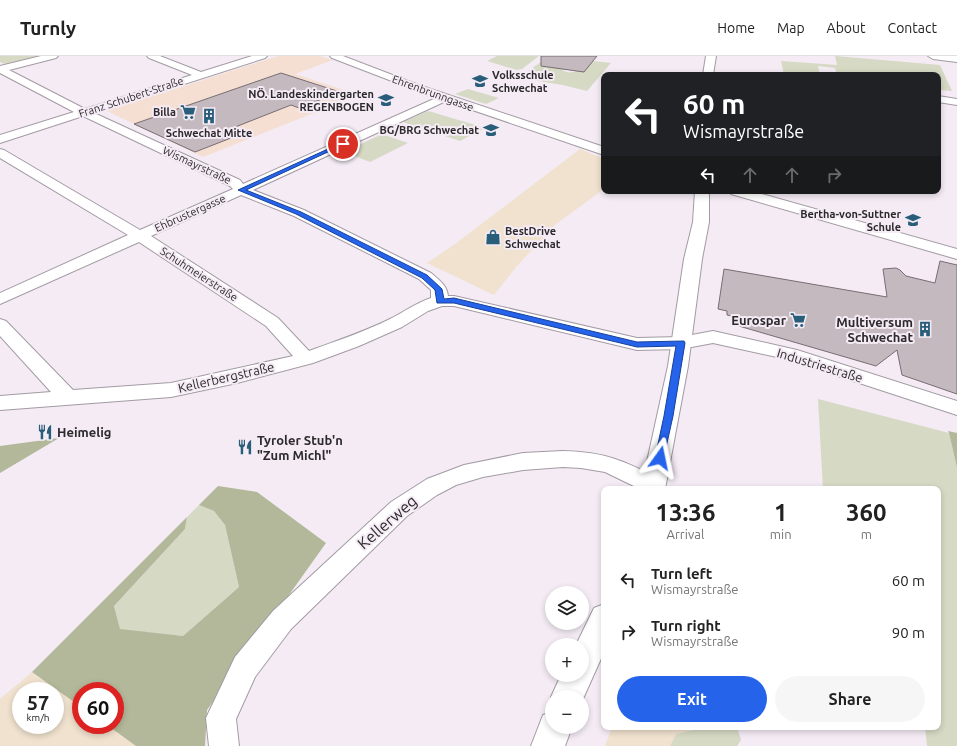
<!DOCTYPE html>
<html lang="en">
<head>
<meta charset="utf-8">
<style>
	:root { --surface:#fff; --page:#f6f6f6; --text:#222; --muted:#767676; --line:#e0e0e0; --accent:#2563eb }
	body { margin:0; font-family:Ubuntu,sans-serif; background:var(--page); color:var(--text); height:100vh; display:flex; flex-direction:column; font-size:15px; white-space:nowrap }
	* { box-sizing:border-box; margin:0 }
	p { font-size:13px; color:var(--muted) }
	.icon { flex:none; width:22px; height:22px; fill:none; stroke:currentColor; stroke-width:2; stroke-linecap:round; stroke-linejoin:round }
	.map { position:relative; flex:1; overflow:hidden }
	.details { position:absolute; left:601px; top:430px; width:340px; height:244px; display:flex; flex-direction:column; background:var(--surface); border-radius:8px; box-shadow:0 2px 6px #0003 }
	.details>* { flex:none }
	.top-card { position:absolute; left:601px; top:16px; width:340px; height:122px; border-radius:8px; box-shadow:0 2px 6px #0003; background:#202124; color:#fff; overflow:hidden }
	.tools { position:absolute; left:545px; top:530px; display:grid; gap:8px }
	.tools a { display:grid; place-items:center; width:44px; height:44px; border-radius:50%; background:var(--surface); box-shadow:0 2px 6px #0003; font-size:20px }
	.speed { position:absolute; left:12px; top:626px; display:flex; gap:8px; font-size:20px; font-weight:700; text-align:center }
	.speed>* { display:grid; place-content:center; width:52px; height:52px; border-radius:50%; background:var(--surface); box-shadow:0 2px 6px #0003; line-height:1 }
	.speed small { font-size:10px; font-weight:400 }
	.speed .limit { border:6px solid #d22; background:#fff; color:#111 }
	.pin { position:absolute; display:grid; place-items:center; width:34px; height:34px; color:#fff; margin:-17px; border:2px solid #fff; border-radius:50%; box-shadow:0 1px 4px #0007 }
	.me { position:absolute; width:44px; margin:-22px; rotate:12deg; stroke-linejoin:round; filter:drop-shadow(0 0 3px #0008) }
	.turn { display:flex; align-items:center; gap:14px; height:84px; padding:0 16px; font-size:18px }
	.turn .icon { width:52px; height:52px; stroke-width:2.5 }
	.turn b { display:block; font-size:28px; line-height:34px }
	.lanes { display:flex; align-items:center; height:38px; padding:0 16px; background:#0003; justify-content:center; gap:20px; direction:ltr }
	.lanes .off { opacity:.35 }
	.eta { display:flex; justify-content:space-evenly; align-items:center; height:68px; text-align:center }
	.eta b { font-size:24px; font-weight:700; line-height:28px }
	.action { display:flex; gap:8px; margin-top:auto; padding:8px 16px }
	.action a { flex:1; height:46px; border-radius:24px; background:var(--accent); color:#fff; font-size:16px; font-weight:700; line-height:46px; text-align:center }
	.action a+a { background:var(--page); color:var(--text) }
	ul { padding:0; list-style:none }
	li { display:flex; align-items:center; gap:12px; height:52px; padding:0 16px }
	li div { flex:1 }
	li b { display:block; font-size:15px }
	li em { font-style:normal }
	header { display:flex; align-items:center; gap:24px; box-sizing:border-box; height:56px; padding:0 20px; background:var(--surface); border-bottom:1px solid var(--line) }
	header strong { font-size:19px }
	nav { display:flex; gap:22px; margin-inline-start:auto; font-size:14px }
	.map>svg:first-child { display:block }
	.commercial { fill:#f5dfd2 }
	.industrial { fill:#f1e2cf; fill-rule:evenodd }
	.green { fill:#d6d9c4 }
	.forest { fill:#b3b89a }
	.building { fill:#c4b9be; stroke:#776d72 }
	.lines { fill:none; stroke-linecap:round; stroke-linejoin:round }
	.street-casing { stroke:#a39ba3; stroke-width:2 }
	.secondary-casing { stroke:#a39ba3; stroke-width:2 }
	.primary-casing { stroke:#a39ba3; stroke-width:2 }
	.street { fill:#fff; fill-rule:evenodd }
	.secondary { fill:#fff; fill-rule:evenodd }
	.primary { fill:#fff; fill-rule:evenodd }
	.route { fill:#2563eb; stroke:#184099 }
	.labels { text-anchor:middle; stroke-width:4; stroke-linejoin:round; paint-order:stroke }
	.far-poi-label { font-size:11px; font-weight:bold; fill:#2d2a2d; stroke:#f4ebf4; text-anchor:end }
	.far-street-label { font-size:11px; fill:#2d2a2d; stroke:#f4ebf4 }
	.poi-label { font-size:13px; font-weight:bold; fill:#2d2a2d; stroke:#f4ebf4; text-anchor:end }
	.street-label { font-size:13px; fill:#2d2a2d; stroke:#f4ebf4 }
	.near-street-label { font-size:16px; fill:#2d2a2d; stroke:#f4ebf4 }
</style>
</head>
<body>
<header>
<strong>Turnly</strong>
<nav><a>Home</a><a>Map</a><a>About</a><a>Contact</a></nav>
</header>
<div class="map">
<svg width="957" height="690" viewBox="0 0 957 690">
	<rect width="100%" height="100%" fill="#f4ebf4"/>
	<!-- commercial -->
	<path class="commercial" d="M278,0H320L333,4L295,18L359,39L203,101L107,55Z"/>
	<!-- industrial -->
	<g class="industrial">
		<path d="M580,93L604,103V133L556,168L517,210L494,239L427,207L455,188Z"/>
		<path d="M32,616L81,651V669H107L136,690H0V643ZM21,635H55V669H21Z"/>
		<path d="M612,671H707L676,678L670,690H605Z"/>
	</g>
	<!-- green -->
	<g class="green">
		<path d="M0,0H43C31,3 11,12 0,6Z"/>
		<path d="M497,0H539L522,13L517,14L487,5Z"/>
		<path d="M549,0L566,9L562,14C573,21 583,11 593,5L611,7L587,35L563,29L519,22Z"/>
		<path d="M835,0L940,9L952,35L938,34V19H837L835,12L818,10L820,19H784L781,5L837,9Z"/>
		<path d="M468,33L499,42L486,48L455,38Z"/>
		<path d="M428,55L432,56L485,72L460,85L403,66Z"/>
		<path d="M382,78L408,87L370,106L344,96Z"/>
		<path d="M818,343L949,377L957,412V690H927L925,671H938V433H823Z"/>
		<path d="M199,449L214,455L225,469L239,531L183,580L120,574L114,550L185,473L187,461Z"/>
		<path d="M707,671H731L738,674L741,684L737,690H670L676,678Z"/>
	</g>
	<!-- forest -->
	<g class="forest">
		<path d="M948,375L957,377V412L949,377Z"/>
		<path d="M59,382L0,417V390Z"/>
		<path d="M218,430L257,436L326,487L207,654L205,690H136L107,669H115V635H81V651L32,616L187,461L185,473L114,550L120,573L183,580L239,531L225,469L214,455L199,449Z"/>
	</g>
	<!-- building -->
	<g class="building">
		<path d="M541,0H597L584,16L541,10Z"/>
		<path d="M281,17L340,36L299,52L291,49L220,77L231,82L195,96L134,68Z"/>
		<path d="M940,205L957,209V338L902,319L897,294L876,310L732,268L735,261L727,259V255L718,253L724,213L887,241L883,213L896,212L900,214L906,220L935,227Z"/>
	</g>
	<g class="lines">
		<defs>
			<g id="street">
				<path d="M41,0H58L56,2L9,14L85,53L192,19L149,2L147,0H160L201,16L252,0H267L265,2L94,57L240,124L243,128L436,42L332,2L330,0H343L416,28L604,91V99L446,45L253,134L304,154L431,217C439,224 447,229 448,240H454L637,282L681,281L713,275L797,294L957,345V359L786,303L713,287L681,293L637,294L454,250H442L428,255L402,271L359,290L313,307L237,327L171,341L0,354V340L51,336L0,280V263L6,265L73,334L171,327L293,300L266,270L139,186L0,248V237L128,179L0,102V93L4,94L140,174L233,133L230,130L83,60L0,87V79L74,56L0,17V10ZM241,139L294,160L419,223L431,234V242C416,247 404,256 390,263C364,276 336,285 309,295L278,262L151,180Z"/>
				<path d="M938,40L957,43V49L938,46Z"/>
				<path d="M729,135H751L957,193V203L731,138Z"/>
				<path d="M563,395C606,396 624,405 662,424L665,430L664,433H640L605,416L581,412L563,411L523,414L483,421L456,429L437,439L407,460L291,573L255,621L236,663L239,690H209L206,662L235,601L273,555L391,446L427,423L464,409L523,397Z"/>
			</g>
			<path id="secondary" d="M928,0H957V6L933,3Z"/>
			<g id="primary">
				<path d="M706,0H716L713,19H703Z"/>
				<path d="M695,135H709V166L702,203L688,310L665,433H641L668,310L684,203L693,166Z"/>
				<path d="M604,548V596L582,645V641H552V644L551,641L561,619H582V589H576L594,552Z"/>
				<path d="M552,656V671H572L565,690H531L543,659Z"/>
			</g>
		</defs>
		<!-- street casing -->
		<use href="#street" class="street-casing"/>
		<!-- secondary casing -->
		<use href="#secondary" class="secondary-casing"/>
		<!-- primary casing -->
		<use href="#primary" class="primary-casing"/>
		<!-- street -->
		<use href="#street" class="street"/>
		<!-- secondary -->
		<use href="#secondary" class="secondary"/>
		<!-- primary -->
		<use href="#primary" class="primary"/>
	</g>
	<!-- route -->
	<path class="route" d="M341,87L345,88L246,134L301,156L427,219L442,233L444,243L454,242L637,286L684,285L685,287L673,360L663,405H656L655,402L664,360L676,290L637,291L454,247H437L435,234L422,222L296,158L238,134Z"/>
	<!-- icons -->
	<defs>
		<symbol id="school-bare" viewBox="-9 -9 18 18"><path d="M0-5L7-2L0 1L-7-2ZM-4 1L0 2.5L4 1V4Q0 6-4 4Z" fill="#295e7a" stroke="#f4ebf4" stroke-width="2.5" paint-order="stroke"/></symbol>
		<symbol id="supermarket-bare" viewBox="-9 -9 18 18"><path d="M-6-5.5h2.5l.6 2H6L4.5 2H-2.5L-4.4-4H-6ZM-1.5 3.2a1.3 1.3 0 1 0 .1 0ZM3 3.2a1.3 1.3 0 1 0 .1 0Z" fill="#295e7a" stroke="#f4ebf4" stroke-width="2.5" paint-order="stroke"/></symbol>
		<symbol id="building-bare" viewBox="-9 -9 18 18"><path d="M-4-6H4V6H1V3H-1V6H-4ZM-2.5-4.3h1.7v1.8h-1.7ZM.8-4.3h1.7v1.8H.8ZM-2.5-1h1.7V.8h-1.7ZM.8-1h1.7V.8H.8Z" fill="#295e7a" stroke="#f4ebf4" stroke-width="2.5" paint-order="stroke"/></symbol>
		<symbol id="shop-bare" viewBox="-9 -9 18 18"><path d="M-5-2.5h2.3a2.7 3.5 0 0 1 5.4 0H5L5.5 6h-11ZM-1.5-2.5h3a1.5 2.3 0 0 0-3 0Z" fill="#295e7a" stroke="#f4ebf4" stroke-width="2.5" paint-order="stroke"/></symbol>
		<symbol id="restaurant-bare" viewBox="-9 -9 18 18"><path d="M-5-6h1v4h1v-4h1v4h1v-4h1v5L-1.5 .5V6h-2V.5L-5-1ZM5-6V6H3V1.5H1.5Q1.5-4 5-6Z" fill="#295e7a" stroke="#f4ebf4" stroke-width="2.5" paint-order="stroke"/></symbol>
	</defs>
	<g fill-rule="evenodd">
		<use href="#school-bare" x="469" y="14" width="22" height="22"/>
		<use href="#school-bare" x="375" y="33" width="22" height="22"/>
		<use href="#supermarket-bare" x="177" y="45" width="22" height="22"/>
		<use href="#building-bare" x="198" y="49" width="22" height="22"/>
		<use href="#school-bare" x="480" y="63" width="22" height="22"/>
		<use href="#school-bare" x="902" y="153" width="22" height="22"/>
		<use href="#shop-bare" x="482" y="170" width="22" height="22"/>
		<use href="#supermarket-bare" x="787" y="253" width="22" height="22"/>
		<use href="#building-bare" x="914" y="262" width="22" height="22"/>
		<use href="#restaurant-bare" x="34" y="365" width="22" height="22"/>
		<use href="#restaurant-bare" x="234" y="380" width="22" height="22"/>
	</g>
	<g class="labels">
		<!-- far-poi labels -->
		<g class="far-poi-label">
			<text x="492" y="23" text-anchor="start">Volksschule<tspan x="492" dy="13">Schwechat</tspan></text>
			<text x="374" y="42">NÖ. Landeskindergarten<tspan x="374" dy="13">REGENBOGEN</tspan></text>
			<text x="176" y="60">Billa</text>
			<text x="479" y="78">BG/BRG Schwechat</text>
			<text x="209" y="81" text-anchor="middle">Schwechat Mitte</text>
			<text x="901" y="162">Bertha-von-Suttner<tspan x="901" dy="13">Schule</tspan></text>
			<text x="505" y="179" text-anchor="start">BestDrive<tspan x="505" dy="13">Schwechat</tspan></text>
		</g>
		<!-- far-street labels -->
		<g class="far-street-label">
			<text transform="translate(433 37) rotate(20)" y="4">Ehrenbrunngasse</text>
			<text transform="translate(131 41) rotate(-18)" y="4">Franz Schubert-Straße</text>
			<text transform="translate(197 109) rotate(25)" y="4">Wismayrstraße</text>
			<text transform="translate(190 157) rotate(-24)" y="4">Ehbrustergasse</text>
			<text transform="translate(199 218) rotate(33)" y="4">Schuhmeierstraße</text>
		</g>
		<!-- poi labels -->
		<g class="poi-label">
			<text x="786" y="269">Eurospar</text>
			<text x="913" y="271">Multiversum<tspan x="913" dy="15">Schwechat</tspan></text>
			<text x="57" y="381" text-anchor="start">Heimelig</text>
			<text x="257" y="389" text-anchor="start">Tyroler Stub'n<tspan x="257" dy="15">"Zum Michl"</tspan></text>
		</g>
		<!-- street labels -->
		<g class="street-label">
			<text transform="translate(820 309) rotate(17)" y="5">Industriestraße</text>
			<text transform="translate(226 321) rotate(-13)" y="5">Kellerbergstraße</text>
		</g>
		<!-- near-street labels -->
		<g class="near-street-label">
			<text transform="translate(387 466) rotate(-41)" y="6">Kellerweg</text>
		</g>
	</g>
</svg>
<div class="tools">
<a><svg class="icon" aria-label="layers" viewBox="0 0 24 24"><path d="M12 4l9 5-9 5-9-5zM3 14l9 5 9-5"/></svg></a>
<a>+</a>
<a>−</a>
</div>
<div class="speed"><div>57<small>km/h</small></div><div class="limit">60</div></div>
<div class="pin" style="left:343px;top:88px;background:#d93025"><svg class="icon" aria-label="arrive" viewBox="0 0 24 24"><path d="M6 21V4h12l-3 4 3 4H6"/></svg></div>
<svg class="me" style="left:660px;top:402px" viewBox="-20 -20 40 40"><path d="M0-17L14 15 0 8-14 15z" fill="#2563eb" stroke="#fff" stroke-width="4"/></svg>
<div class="top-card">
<div class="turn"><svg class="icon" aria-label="left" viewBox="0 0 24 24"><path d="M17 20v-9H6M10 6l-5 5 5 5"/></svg><div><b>60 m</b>Wismayrstraße</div></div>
<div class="lanes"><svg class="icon" aria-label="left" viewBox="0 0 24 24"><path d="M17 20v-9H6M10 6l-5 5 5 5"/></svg><svg class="icon off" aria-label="ahead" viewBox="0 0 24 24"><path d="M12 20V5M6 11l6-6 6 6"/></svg><svg class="icon off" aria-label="ahead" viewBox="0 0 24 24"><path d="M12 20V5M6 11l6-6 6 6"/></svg><svg class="icon off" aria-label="right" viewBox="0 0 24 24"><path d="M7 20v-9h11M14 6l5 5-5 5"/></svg></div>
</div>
<section class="details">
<div class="eta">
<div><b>13:36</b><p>Arrival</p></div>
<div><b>1</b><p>min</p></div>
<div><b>360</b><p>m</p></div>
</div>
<ul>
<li><svg class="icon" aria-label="left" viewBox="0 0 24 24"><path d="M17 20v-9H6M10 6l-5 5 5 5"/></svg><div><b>Turn left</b><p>Wismayrstraße</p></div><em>60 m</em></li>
<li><svg class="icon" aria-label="right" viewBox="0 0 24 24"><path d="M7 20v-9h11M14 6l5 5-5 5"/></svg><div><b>Turn right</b><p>Wismayrstraße</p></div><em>90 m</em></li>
</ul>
<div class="action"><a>Exit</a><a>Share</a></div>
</section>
</div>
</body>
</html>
